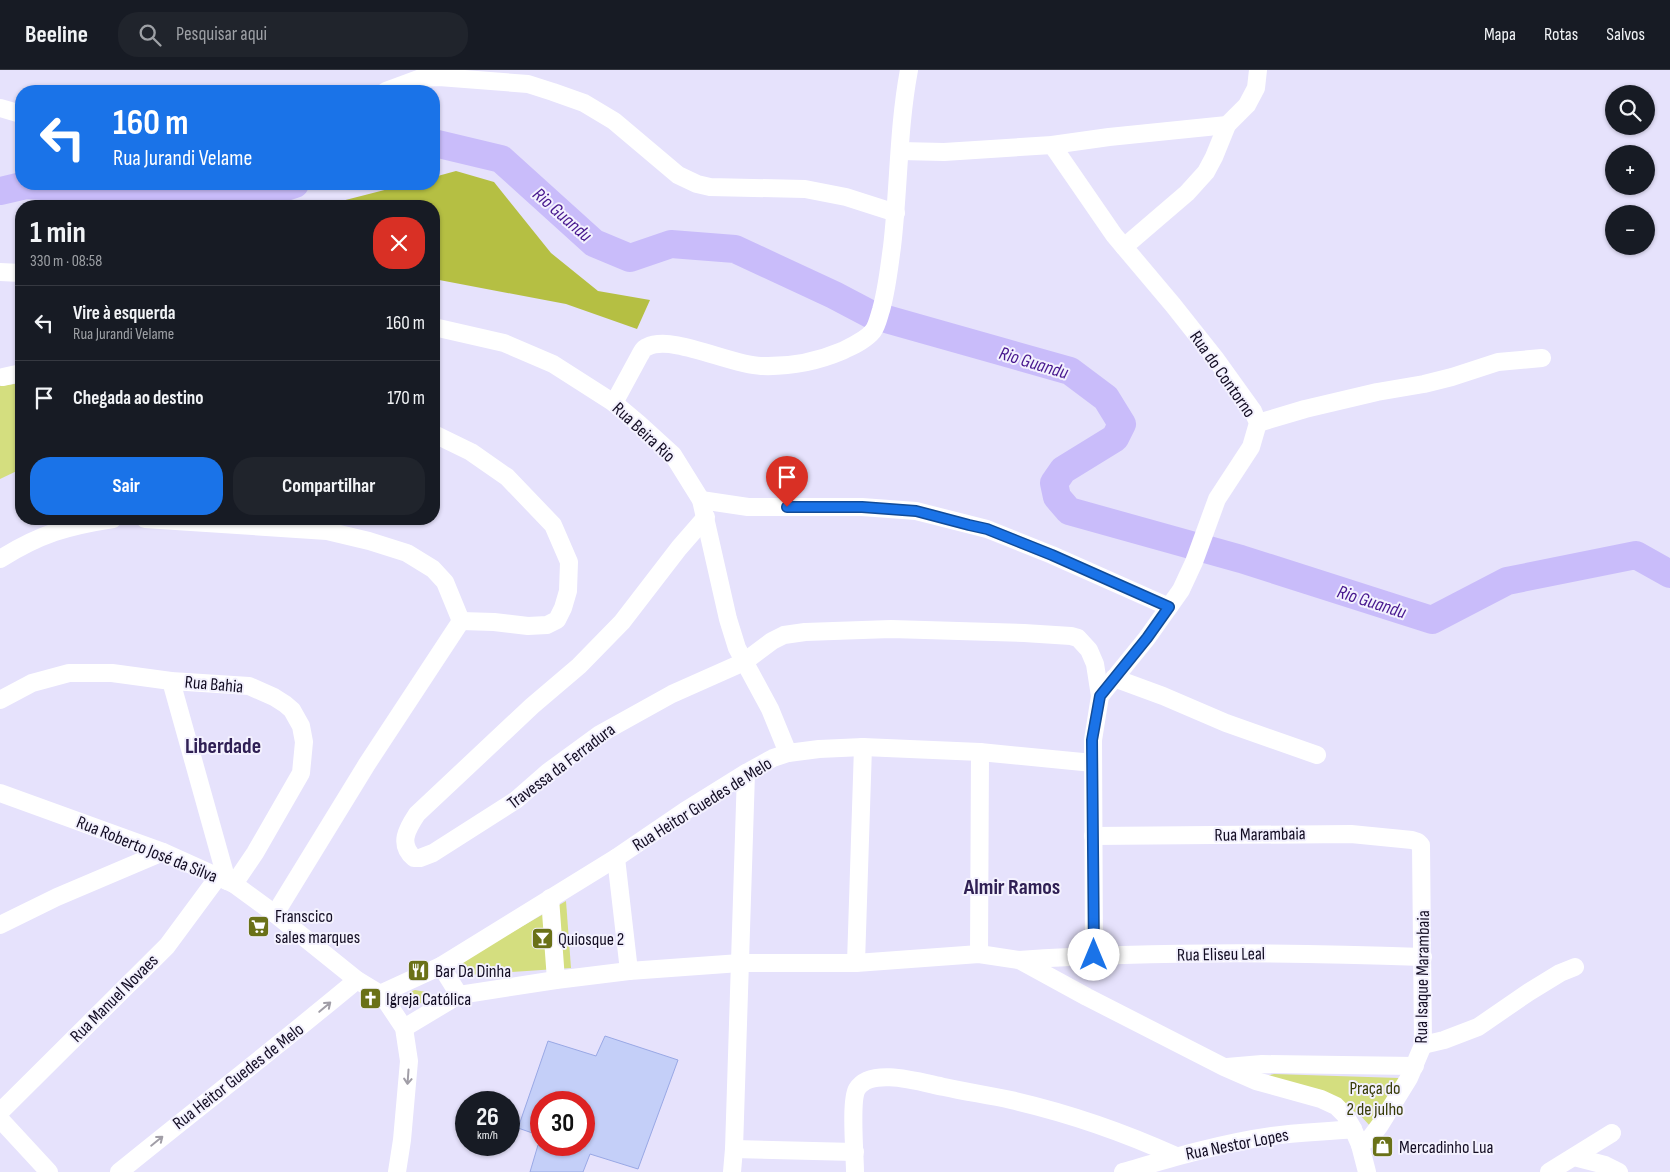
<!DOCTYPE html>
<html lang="pt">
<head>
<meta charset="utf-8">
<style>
	:root { --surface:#171b24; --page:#20242c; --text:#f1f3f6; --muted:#9ea1a6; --line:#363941; --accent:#1a73e8 }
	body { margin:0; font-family:"Sofia Sans Condensed",sans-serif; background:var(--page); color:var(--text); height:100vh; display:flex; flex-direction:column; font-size:19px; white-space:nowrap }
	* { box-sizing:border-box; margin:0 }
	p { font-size:16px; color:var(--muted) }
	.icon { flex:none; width:28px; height:28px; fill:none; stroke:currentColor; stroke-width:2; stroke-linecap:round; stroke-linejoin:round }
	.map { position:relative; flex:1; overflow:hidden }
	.drawer { position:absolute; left:15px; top:130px; width:425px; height:325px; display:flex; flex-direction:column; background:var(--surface); border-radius:20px; box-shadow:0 1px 4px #0004 }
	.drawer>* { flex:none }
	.hud { position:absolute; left:15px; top:15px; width:425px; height:105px; border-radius:20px; box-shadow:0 1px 4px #0004; background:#1a73e8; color:#fff; overflow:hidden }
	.tools { position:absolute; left:1605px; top:15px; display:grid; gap:10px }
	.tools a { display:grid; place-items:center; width:50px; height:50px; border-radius:50%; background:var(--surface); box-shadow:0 1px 4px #0004; font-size:25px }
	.speed { position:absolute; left:455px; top:1021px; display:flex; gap:10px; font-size:25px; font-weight:700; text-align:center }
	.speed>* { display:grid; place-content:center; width:65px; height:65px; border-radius:50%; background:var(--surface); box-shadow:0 1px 4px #0004; line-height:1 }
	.speed small { font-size:12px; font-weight:400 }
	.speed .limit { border:8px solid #d22; background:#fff; color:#111 }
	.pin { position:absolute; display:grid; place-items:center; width:42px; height:42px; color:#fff; margin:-51px -21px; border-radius:50% 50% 50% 0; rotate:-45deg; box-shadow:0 0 5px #0007 }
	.pin .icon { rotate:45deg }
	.me { position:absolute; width:55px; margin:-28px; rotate:0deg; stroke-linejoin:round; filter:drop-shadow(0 0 4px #0008) }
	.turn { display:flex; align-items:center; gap:18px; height:105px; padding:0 15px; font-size:22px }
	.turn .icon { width:65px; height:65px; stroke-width:2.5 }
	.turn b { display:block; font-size:35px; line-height:42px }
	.round { display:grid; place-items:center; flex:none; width:52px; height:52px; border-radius:20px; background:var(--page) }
	.head { display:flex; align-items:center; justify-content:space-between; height:85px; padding:0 15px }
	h1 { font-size:30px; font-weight:700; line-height:38px }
	.action { display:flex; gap:10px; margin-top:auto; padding:10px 15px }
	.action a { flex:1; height:58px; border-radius:20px; background:var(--accent); color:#fff; font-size:20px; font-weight:700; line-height:58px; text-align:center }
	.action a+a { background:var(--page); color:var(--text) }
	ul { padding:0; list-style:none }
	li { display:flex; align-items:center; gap:15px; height:75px; padding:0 15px; border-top:1px solid var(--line) }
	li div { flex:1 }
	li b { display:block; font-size:19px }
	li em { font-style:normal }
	header { display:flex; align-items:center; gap:30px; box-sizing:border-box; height:70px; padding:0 25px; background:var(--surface); border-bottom:1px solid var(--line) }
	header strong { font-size:24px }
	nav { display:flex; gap:28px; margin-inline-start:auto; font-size:18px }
	.search { width:350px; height:45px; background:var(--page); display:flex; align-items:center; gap:12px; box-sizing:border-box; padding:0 18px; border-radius:20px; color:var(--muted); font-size:19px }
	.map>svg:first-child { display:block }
	.green { fill:#d4de7f }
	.forest { fill:#b5bf43 }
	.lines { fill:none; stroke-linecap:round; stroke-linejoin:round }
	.river { stroke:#c9bcfa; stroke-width:28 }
	.building { fill:#c4cff8; stroke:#99a8e5 }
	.minor { stroke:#fff; stroke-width:18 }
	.oneway { stroke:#a19ea7 }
	.route-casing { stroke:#114b97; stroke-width:12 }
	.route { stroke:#1a73e8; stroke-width:9 }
	.labels { text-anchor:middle; stroke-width:4; stroke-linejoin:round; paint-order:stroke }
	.street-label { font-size:18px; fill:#130d23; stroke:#f3f1fe }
	.poi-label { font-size:18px; fill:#130d23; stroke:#f3f1fe; text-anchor:start }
	.park-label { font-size:18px; fill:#373b07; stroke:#f3f1fe }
	.water-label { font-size:19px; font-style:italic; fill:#47178e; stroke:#f3f1fe }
	.district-label { font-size:22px; font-weight:bold; fill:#302054; stroke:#f3f1fe }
</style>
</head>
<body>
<header>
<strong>Beeline</strong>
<div class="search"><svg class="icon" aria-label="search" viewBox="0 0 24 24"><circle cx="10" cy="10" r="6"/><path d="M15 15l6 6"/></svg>Pesquisar aqui</div>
<nav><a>Mapa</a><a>Rotas</a><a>Salvos</a></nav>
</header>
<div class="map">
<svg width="1670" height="1102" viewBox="0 0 1670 1102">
	<rect width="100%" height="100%" fill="#e6e2fc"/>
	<!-- green -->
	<g class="green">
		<path d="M21,313V399L0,409V316Z"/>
		<path d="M566,831L571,898L468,905L462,902V893L469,887Z"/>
		<path d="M415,920L426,922L427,926C420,935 418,936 407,934L406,930L412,921Z"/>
		<path d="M1274,1004L1399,1008L1405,1012L1371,1057L1360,1045L1340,1033L1266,1006Z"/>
	</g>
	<!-- forest -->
	<path class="forest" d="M456,101L494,112L551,183L598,221L650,230L637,259L566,234L434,209V136H322L408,114H434V107Z"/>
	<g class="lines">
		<!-- river -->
		<g class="river">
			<path d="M434,73L501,89L594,173L630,188L671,174L735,179L834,225L872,245L1070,301L1106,328L1122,354L1115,368L1063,400L1054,413L1057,427L1069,441L1241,489L1432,550L1507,511L1636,485L1670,504"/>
			<path d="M0,121L26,115L250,129L295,114"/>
		</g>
	</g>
	<!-- building -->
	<path class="building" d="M605,966L678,990L638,1099L590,1084L583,1102H530L538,1075H584V1032H541V1066L518,1058L548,971L596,986Z"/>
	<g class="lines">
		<!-- minor -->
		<g class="minor">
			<path d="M386,21L421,8L439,7L528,14L553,22L584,33L614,51L678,105L697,114L710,117L805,119L846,127L896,143"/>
			<path d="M0,38L21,44"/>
			<path d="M1052,75L1114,165L1173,235L1215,288L1253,341L1258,353L1251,377L1217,429L1194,492L1181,520L1147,568L1100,626L1093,670L1094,885"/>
			<path d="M900,81L944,82L1052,75L1109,67L1227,55"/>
			<path d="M1124,177L1187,123L1206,102L1214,87L1227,55L1247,35L1256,18L1258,0"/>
			<path d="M0,202L21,203"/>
			<path d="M434,257L504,273L553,294L614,333L639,354L673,385L701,430L728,549L737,578L770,639L788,683"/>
			<path d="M3,307L21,303"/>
			<path d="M614,333L640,285C642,282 643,278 647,277C672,264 730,295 761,296C789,297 816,292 842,281C852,276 866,270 873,261C877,256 879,246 881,240C887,219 889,198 892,177C899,118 898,58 909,0"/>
			<path d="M1258,353L1305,339L1377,322L1424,314L1452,307L1498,292L1542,288"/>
			<path d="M434,364L471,382L507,407L553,455L569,492L568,521L563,538L557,550L547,555L528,556L494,552L461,551"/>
			<path d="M701,430L748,437H862L916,441L987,459L1052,485L1169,537"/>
			<path d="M706,447L679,478L622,552L579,596L532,636L417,744C407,759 398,774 414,788H420L433,783L516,730L548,702L600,664L672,624L744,592L772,571L784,565L805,562L891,559L1024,563L1071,566L1078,568L1089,580L1095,594L1100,626"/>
			<path d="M145,449L327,461L369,471L407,483L433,499L445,512L461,551"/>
			<path d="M0,489C40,464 67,456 113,449"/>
			<path d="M1114,608L1163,626L1226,653L1317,685"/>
			<path d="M171,611L227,811"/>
			<path d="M0,630L32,613L69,603H112L171,611L249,616L274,627L285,634L292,640L301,656L304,672L301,703L255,783L234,814"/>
			<path d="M0,723L163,782L234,814L275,844L357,910L380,924L388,934L404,958L409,991L402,1070L397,1102"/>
			<path d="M1093,766L1351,764L1412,770L1418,772L1421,775L1423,975L1409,1008L1380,1055L1371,1067L1360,1075"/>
			<path d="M616,788L629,901"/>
			<path d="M550,828L556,910"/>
			<path d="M275,844L367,694L461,551"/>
			<path d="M0,855L57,827L163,782"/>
			<path d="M979,884L980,682"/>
			<path d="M1019,890C1154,881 1288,882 1423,887"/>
			<path d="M856,893L863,677"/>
			<path d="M441,896L459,925"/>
			<path d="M380,924L441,896L616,788L685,741L746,703L773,688L788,683L819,679L863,677L980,682L1093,693"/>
			<path d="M404,958L459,925L556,910L629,901L740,893H856L979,884L1019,890L1087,927L1224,997L1256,1011L1321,1029L1336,1036L1345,1045L1353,1059L1360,1075L1367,1102"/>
			<path d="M1423,975L1444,970L1478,957L1529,922L1560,903L1575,897"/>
			<path d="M1227,997L1262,994L1415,996"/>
			<path d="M0,1042L167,876L218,807"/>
			<path d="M0,1049L49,1102"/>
			<path d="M734,1079L855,1082"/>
			<path d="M1574,1087L1605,1095L1619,1102"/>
			<path d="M119,1102C198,1038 279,975 357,910"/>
			<path d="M732,1102L734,1079L746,703"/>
			<path d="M855,1102C855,1085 850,1031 857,1019C871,996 923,1013 944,1017C966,1022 989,1025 1011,1030C1068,1043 1123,1062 1176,1086"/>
			<path d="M1123,1102C1172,1088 1222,1073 1272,1066C1299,1062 1326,1062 1353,1059"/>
			<path d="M1549,1102L1612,1063"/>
		</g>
	</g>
	<!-- one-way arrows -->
	<defs><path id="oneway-shaft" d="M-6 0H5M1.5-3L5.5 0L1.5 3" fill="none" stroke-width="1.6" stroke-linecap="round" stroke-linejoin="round" transform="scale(1.25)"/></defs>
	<g class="oneway">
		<use href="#oneway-shaft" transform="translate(325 937) rotate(-40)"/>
		<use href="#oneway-shaft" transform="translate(408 1007) rotate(94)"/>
		<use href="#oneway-shaft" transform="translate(157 1071) rotate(-39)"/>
	</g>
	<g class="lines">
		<defs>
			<path id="route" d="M787,437H862L916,441L969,455L987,459L1052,485L1169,537L1147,568L1100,626L1092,670L1094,885"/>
		</defs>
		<!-- route casing -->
		<use href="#route" class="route-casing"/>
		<!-- route -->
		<use href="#route" class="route"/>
	</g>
	<!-- icons -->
	<defs>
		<symbol id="supermarket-square" viewBox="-11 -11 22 22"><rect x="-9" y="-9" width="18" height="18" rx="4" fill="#6a7118" stroke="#f3f1fe"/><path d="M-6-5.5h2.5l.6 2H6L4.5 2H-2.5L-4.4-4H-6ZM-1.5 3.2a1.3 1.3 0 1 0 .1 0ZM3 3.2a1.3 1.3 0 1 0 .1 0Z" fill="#fff"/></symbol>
		<symbol id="bar-square" viewBox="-11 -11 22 22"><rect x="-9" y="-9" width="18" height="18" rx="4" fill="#6a7118" stroke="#f3f1fe"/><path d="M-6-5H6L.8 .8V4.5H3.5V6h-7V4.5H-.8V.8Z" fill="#fff"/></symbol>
		<symbol id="restaurant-square" viewBox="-11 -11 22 22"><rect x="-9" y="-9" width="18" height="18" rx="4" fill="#6a7118" stroke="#f3f1fe"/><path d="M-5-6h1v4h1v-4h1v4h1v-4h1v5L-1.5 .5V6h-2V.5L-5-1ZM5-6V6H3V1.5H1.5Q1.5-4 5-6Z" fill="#fff"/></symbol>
		<symbol id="church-square" viewBox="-11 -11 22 22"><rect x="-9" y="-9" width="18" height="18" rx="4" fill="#6a7118" stroke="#f3f1fe"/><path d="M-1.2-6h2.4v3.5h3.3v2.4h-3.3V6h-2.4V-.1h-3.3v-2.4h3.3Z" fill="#fff"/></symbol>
		<symbol id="shop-square" viewBox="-11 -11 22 22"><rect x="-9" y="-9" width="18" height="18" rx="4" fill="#6a7118" stroke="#f3f1fe"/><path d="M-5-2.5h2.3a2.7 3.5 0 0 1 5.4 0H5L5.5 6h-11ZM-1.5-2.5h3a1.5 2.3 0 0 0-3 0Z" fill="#fff"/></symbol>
	</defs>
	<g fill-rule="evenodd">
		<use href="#supermarket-square" x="246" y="844" width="25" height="25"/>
		<use href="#bar-square" x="530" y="856" width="25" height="25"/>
		<use href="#restaurant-square" x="406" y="888" width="25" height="25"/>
		<use href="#church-square" x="358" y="916" width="25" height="25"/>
		<use href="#shop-square" x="1370" y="1064" width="25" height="25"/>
	</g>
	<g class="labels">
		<!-- street labels -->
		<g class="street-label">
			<text transform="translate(1223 304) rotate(55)" y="6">Rua do Contorno</text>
			<text transform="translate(644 362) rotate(43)" y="6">Rua Beira Rio</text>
			<text transform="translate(214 614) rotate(5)" y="6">Rua Bahia</text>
			<text transform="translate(561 696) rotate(-37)" y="6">Travessa da Ferradura</text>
			<text transform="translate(702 734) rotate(-32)" y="6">Rua Heitor Guedes de Melo</text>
			<text transform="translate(1260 764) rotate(-1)" y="6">Rua Marambaia</text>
			<text transform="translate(147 779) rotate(22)" y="6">Rua Roberto José da Silva</text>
			<text transform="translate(1221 884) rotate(-1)" y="6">Rua Eliseu Leal</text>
			<text transform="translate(1422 907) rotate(-89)" y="6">Rua Isaque Marambaia</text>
			<text transform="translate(114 928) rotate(-45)" y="6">Rua Manuel Novaes</text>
			<text transform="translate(238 1006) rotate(-38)" y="6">Rua Heitor Guedes de Melo</text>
			<text transform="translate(1237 1074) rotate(-11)" y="6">Rua Nestor Lopes</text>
		</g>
		<!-- poi labels -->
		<g class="poi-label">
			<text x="275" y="852">Franscico<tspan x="275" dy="21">sales marques</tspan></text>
			<text x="558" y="875">Quiosque 2</text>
			<text x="435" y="907">Bar Da Dinha</text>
			<text x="386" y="935">Igreja Católica</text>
			<text x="1399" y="1083">Mercadinho Lua</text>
		</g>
		<!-- park labels -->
		<g class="park-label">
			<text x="1375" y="1024">Praça do<tspan x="1375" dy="21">2 de julho</tspan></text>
		</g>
		<!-- water labels -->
		<g class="water-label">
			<text transform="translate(563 144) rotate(41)" y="7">Rio Guandu</text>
			<text transform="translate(1034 292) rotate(17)" y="7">Rio Guandu</text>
			<text transform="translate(1372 531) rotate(18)" y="7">Rio Guandu</text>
		</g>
		<!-- district labels -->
		<g class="district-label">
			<text x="223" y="683">Liberdade</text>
			<text x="1012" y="824">Almir Ramos</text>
		</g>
	</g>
</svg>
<div class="tools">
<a><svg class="icon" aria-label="search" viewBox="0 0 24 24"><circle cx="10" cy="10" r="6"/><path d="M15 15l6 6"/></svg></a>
<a>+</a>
<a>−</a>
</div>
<div class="speed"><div>26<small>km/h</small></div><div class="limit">30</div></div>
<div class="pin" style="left:787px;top:437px;background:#d93025"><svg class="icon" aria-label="arrive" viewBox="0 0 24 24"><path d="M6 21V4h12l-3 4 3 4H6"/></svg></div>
<svg class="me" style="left:1094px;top:885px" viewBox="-20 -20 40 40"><circle r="19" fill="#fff"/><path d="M0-13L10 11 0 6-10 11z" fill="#1a73e8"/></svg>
<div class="hud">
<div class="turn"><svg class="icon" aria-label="left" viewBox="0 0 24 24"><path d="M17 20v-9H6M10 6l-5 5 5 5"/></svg><div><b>160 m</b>Rua Jurandi Velame</div></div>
</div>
<section class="drawer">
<div class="head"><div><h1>1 min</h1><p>330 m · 08:58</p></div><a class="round" style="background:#d93025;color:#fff"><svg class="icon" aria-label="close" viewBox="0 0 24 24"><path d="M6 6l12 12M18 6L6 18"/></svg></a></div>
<ul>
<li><svg class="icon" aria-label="left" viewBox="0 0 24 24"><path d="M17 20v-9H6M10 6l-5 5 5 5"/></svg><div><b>Vire à esquerda</b><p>Rua Jurandi Velame</p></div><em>160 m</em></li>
<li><svg class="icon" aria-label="arrive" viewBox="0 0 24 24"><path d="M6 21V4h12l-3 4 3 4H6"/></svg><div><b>Chegada ao destino</b></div><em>170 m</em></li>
</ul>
<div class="action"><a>Sair</a><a>Compartilhar</a></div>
</section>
</div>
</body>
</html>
